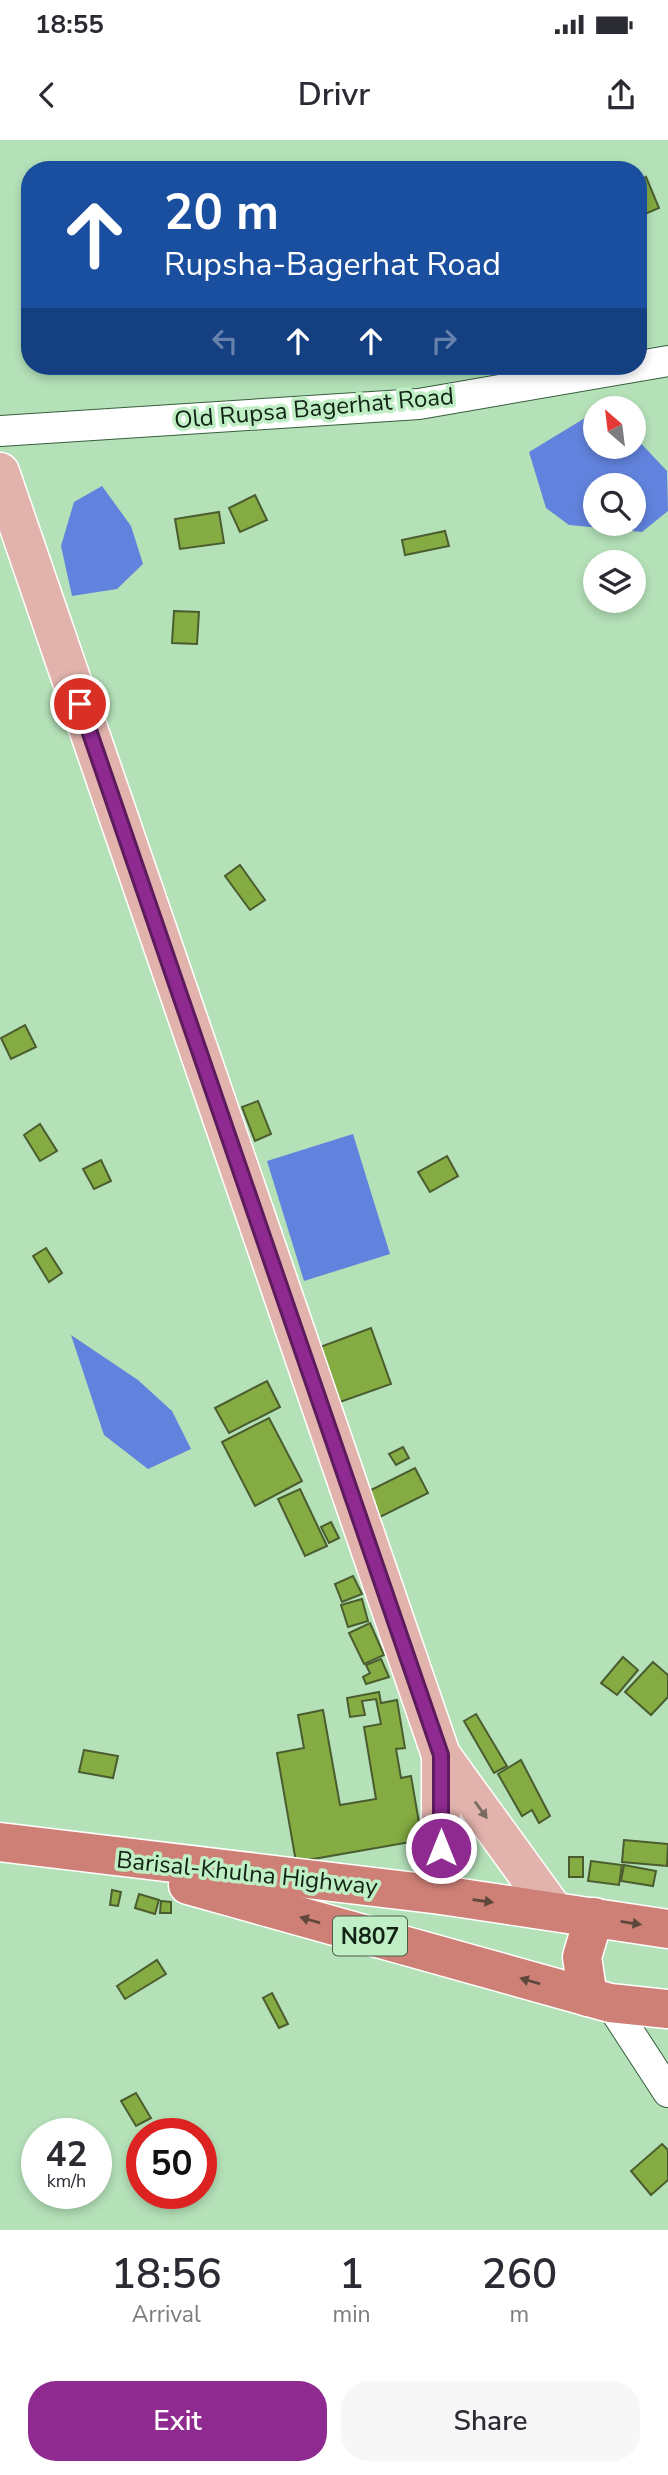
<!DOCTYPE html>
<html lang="en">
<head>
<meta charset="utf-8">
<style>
	:root { --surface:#fff; --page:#f7f7f7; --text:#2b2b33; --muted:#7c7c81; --accent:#8f2a91 }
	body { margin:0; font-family:"Nunito Sans",sans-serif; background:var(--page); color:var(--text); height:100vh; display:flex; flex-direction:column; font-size:26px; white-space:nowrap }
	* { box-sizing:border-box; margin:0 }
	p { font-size:23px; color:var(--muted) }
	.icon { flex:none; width:38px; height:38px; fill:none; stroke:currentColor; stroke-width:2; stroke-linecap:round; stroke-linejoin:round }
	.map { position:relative; height:2090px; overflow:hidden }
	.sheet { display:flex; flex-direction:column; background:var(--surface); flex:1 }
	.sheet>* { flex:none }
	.banner { position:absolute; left:21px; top:21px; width:626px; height:214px; border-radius:28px; box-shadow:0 4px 10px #0003; background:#1a4fa0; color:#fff; overflow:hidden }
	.needle { width:46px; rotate:332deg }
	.buttons { position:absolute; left:583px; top:256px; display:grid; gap:14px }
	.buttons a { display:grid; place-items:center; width:63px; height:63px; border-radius:50%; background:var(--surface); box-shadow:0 4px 10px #0003; font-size:35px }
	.speed { position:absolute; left:21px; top:1978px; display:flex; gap:14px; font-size:35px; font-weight:700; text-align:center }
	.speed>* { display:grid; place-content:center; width:91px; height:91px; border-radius:50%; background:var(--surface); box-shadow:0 4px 10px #0003; line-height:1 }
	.speed small { font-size:18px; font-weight:400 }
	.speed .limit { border:10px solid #d22; background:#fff; color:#111 }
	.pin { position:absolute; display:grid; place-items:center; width:60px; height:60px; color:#fff; margin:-30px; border:4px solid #fff; border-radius:50%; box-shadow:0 2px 7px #0007 }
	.me { position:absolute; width:77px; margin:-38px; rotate:0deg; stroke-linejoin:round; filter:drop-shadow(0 0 5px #0008) }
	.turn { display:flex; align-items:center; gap:24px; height:147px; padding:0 28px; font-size:32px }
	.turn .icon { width:91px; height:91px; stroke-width:2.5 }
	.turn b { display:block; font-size:49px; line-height:60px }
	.lanes { display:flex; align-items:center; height:66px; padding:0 28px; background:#0003; justify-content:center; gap:35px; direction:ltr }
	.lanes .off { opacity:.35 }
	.eta { display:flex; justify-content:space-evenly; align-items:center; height:119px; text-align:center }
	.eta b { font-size:42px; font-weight:600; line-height:49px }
	.button { display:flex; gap:14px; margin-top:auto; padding:14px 28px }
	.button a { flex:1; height:80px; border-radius:28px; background:var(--accent); color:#fff; font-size:28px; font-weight:600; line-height:80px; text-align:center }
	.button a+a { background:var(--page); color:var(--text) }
	.status { display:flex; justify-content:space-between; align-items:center; height:49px; padding:0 35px; background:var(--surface); direction:ltr }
	.status svg { height:19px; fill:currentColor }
	header { display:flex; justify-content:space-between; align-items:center; height:91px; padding:0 28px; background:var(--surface); font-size:32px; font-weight:600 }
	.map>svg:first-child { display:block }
	.water { fill:#6283dd; fill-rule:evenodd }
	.building { fill:#84ac42; stroke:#4b5d2f; stroke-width:2 }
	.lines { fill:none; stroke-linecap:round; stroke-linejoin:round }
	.minor-casing { stroke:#365f3c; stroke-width:32 }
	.major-casing { stroke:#fff; stroke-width:41 }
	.highway-casing { stroke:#fff; stroke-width:41 }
	.minor { stroke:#fff; stroke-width:30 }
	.major { stroke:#e2b3ad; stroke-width:38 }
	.highway { stroke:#cf8076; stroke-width:38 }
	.oneway { fill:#7a6b60 }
	.oneway2 { fill:#5d483b }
	.route-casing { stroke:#5d1b5e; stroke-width:18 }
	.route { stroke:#8f2a91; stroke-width:12 }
	.labels { text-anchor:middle; stroke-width:7; stroke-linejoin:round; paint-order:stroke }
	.shield { fill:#c1efc5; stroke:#466049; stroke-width:2 }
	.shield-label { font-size:23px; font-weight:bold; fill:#112314 }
	.street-label { font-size:24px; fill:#112314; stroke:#c1efc5 }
</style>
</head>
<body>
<div class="status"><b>18:55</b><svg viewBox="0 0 49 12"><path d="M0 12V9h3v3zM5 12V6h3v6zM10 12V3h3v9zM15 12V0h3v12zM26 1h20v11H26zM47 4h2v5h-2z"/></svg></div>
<header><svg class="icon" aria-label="back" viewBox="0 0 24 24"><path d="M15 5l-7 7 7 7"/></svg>Drivr<svg class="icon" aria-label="share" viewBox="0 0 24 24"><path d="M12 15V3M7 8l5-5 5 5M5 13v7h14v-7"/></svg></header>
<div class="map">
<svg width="668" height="2090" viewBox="0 0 668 2090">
	<rect width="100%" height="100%" fill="#b4e1b8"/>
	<!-- water -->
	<g class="water">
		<path d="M585,278L595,282V306H634V296L667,331L668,371L642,392L569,385L546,368L529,312ZM595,345H634V383H595Z"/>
		<path d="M102,346L131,386L143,424L117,449L72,456L61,406L74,362Z"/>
		<path d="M353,994L390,1114L304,1141L267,1021Z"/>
		<path d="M71,1195L138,1240L172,1271L191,1309L148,1329L104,1295Z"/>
	</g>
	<!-- building -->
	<g class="building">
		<path d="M646,37L659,68L645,74L639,59V41Z"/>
		<path d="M255,355L267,380L240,392L229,368Z"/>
		<path d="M219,372L224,403L180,409L175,379Z"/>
		<path d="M445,391L449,406L405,415L402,400Z"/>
		<path d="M174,471L199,472L197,504L172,503Z"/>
		<path d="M240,725L265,760L250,770L225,736Z"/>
		<path d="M25,885L36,907L11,919L1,898Z"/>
		<path d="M258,961L271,994L255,1001L242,967Z"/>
		<path d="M40,984L57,1011L40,1021L24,995Z"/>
		<path d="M447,1016L458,1036L430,1052L418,1032Z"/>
		<path d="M101,1020L111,1041L94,1049L83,1029Z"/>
		<path d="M46,1108L62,1133L49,1142L33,1116Z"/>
		<path d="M371,1188L391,1244L340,1262L320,1207Z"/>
		<path d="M267,1241L280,1267L229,1293L215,1268Z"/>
		<path d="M269,1278L302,1341L255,1366L222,1302Z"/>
		<path d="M403,1307L409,1318L396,1325L389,1314Z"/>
		<path d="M415,1328L428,1353L378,1378L365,1353Z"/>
		<path d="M300,1349L327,1406L305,1416L278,1359Z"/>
		<path d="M331,1382L339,1398L329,1403L321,1387Z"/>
		<path d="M353,1436L362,1454L342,1462L335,1444Z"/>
		<path d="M362,1459L368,1481L348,1487L341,1465Z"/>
		<path d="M370,1483L384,1515L364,1524L349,1493Z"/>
		<path d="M623,1517L638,1530L617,1555L601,1543Z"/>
		<path d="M381,1519L389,1537L366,1544L363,1537L370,1533L366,1525Z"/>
		<path d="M653,1522L668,1535V1557L651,1575L625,1552Z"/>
		<path d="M379,1552L381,1563L397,1560L405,1608L396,1609L401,1638L411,1636L422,1700L296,1722L277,1613L304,1608L298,1575L323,1570L340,1665L376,1659L364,1587L381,1584L376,1559L362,1561L365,1575L350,1577L347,1558Z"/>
		<path d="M476,1574L507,1626L494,1633L464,1581Z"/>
		<path d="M84,1610L118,1616L113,1638L79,1632Z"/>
		<path d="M521,1620L550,1676L539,1683L532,1670L522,1676L498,1634Z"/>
		<path d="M624,1700L668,1704L667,1726L622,1722Z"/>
		<rect x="569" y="1717" width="14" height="20"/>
		<path d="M591,1721L622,1725L619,1745L588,1741Z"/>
		<path d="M624,1725L656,1731L653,1746L621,1741Z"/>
		<path d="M112,1750L121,1752L118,1766L110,1765Z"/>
		<path d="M139,1754L159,1760L155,1774L135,1768Z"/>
		<path d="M161,1761L171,1762V1773H160Z"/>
		<path d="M157,1820L166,1834L125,1859L117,1846Z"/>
		<path d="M272,1853L288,1884L279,1888L263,1858Z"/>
		<path d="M136,1953L151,1978L136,1986L121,1961Z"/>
		<path d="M662,2004L668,2010V2040L651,2055L631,2031Z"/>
	</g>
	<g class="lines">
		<defs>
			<g id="minor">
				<path d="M0,291L419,264L668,221"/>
				<path d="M610,1863L668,1952"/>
			</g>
			<g id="major">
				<path d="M0,332L441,1615L554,1771"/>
				<path d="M441,1615V1755"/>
			</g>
			<g id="highway">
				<path d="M0,1702L441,1755L668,1789"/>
				<path d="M188,1745L610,1863L668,1869"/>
				<path d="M588,1857L582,1817L594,1777"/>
			</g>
		</defs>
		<!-- minor casing -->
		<use href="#minor" class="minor-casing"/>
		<!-- major casing -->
		<use href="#major" class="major-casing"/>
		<!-- highway casing -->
		<use href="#highway" class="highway-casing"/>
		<!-- minor -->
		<use href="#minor" class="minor"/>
		<!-- major -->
		<use href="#major" class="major"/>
		<!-- highway -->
		<use href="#highway" class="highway"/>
	</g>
	<!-- one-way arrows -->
	<defs><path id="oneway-solid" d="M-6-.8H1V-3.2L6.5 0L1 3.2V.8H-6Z" transform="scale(1.75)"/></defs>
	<use class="oneway" href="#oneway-solid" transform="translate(481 1670) rotate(54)"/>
	<g class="oneway2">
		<use href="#oneway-solid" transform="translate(483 1761) rotate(8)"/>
		<use href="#oneway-solid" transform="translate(310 1780) rotate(-164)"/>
		<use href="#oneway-solid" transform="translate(631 1783) rotate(9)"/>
		<use href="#oneway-solid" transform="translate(530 1841) rotate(-164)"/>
	</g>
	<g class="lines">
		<defs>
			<path id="route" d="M80,564L441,1615V1708"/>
		</defs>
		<!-- route casing -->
		<use href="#route" class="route-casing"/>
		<!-- route -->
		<use href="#route" class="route"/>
	</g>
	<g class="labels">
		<!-- shield labels -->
		<rect class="shield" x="333" y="1776.5" width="74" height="39" rx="5"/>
		<g class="shield-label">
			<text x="370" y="1804">N807</text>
		</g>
		<!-- street labels -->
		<g class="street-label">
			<text transform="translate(314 268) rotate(-5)" y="8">Old Rupsa Bagerhat Road</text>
			<text transform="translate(247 1733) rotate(6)" y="8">Barisal-Khulna Highway</text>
		</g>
	</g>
</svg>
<div class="buttons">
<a><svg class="needle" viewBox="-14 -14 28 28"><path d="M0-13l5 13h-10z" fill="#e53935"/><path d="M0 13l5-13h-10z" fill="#7c7c81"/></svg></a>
<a><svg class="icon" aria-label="search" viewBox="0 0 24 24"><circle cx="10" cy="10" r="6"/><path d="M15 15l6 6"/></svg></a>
<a><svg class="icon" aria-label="layers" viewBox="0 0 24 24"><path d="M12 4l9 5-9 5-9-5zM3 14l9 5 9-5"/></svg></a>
</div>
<div class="speed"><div>42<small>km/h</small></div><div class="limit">50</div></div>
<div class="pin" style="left:80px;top:564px;background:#d93025"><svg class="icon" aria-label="arrive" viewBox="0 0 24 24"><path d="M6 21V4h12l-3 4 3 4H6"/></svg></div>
<svg class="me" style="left:441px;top:1708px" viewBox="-20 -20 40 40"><circle r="17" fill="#8f2a91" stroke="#fff" stroke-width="3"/><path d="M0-11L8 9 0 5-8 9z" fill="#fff"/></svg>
<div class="banner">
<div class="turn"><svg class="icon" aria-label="ahead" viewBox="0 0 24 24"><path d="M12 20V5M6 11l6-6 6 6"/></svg><div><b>20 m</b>Rupsha-Bagerhat Road</div></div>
<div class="lanes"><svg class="icon off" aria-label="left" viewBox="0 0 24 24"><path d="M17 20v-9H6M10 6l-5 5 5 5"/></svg><svg class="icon" aria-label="ahead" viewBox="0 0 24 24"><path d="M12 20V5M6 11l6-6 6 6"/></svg><svg class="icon" aria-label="ahead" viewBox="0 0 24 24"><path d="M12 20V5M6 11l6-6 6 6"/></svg><svg class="icon off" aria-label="right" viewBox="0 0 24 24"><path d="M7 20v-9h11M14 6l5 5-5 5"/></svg></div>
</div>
</div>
<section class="sheet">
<div class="eta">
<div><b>18:56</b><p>Arrival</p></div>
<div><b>1</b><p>min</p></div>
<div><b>260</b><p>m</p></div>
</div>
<div class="button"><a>Exit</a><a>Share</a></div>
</section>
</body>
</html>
